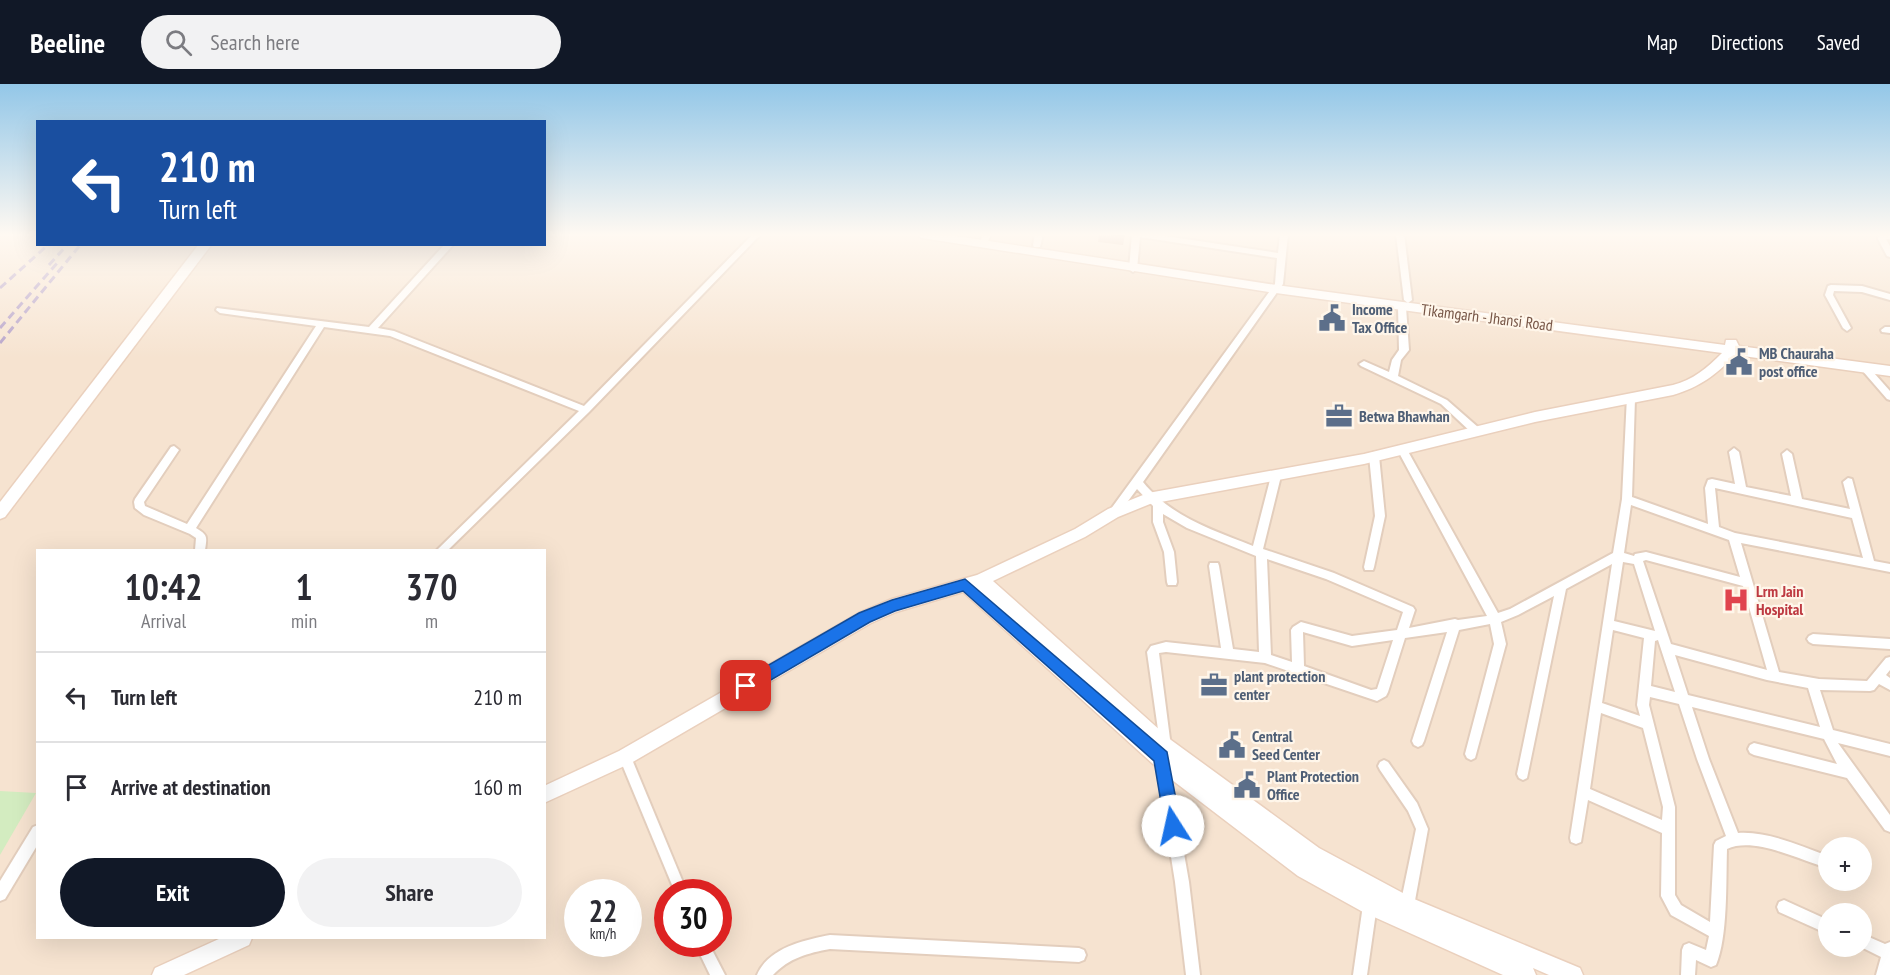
<!DOCTYPE html>
<html lang="en">
<head>
<meta charset="utf-8">
<style>
	:root { --surface:#fff; --page:#f2f2f3; --text:#2b2b33; --muted:#7c7c81; --line:#e1e1e2; --accent:#111827 }
	body { margin:0; font-family:"PT Sans Narrow",sans-serif; background:var(--page); color:var(--text); height:100vh; display:flex; flex-direction:column; font-size:22px; white-space:nowrap }
	* { box-sizing:border-box; margin:0 }
	p { font-size:20px; color:var(--muted) }
	.icon { flex:none; width:33px; height:33px; fill:none; stroke:currentColor; stroke-width:2; stroke-linecap:round; stroke-linejoin:round }
	.map { position:relative; flex:1; overflow:hidden }
	.details { position:absolute; left:36px; top:465px; width:510px; height:390px; display:flex; flex-direction:column; background:var(--surface); border-radius:0px; box-shadow:0 6px 24px #0002 }
	.details>* { flex:none }
	.hud { position:absolute; left:36px; top:36px; width:510px; height:126px; border-radius:0px; box-shadow:0 6px 24px #0002; background:#1a4fa0; color:#fff; overflow:hidden }
	.fabs { position:absolute; left:1818px; top:753px; display:grid; gap:12px }
	.fabs a { display:grid; place-items:center; width:54px; height:54px; border-radius:50%; background:var(--surface); box-shadow:0 6px 24px #0002; font-size:30px }
	.speed { position:absolute; left:564px; top:795px; display:flex; gap:12px; font-size:30px; font-weight:700; text-align:center }
	.speed>* { display:grid; place-content:center; width:78px; height:78px; border-radius:50%; background:var(--surface); box-shadow:0 6px 24px #0002; line-height:1 }
	.speed small { font-size:15px; font-weight:400 }
	.speed .limit { border:9px solid #d22; background:#fff; color:#111 }
	.pin { position:absolute; display:grid; place-items:center; width:51px; height:51px; color:#fff; margin:-26px; border-radius:12px; box-shadow:0 3px 9px #0006 }
	.me { position:absolute; width:66px; margin:-33px; rotate:350deg; stroke-linejoin:round; filter:drop-shadow(0 0 4px #0008) }
	.turn { display:flex; align-items:center; gap:21px; height:126px; padding:0 24px; font-size:27px }
	.turn .icon { width:78px; height:78px; stroke-width:2.5 }
	.turn b { display:block; font-size:42px; line-height:51px }
	.eta { display:flex; justify-content:space-evenly; align-items:center; height:102px; text-align:center }
	.eta b { font-size:36px; font-weight:600; line-height:42px }
	.action { display:flex; gap:12px; margin-top:auto; padding:12px 24px }
	.action a { flex:1; height:69px; border-radius:36px; background:var(--accent); color:#fff; font-size:24px; font-weight:600; line-height:69px; text-align:center }
	.action a+a { background:var(--page); color:var(--text) }
	ul { padding:0; list-style:none }
	li { display:flex; align-items:center; gap:18px; height:90px; padding:0 24px; border-top:2px solid var(--line) }
	li div { flex:1 }
	li b { display:block; font-size:22px }
	li em { font-style:normal }
	header { display:flex; align-items:center; gap:36px; box-sizing:border-box; height:84px; padding:0 30px; background:var(--accent); color:#fff }
	header strong { font-size:28px }
	nav { display:flex; gap:33px; margin-inline-start:auto; font-size:21px }
	.search { width:420px; height:54px; background:var(--page); display:flex; align-items:center; gap:15px; box-sizing:border-box; padding:0 21px; border-radius:33px; color:var(--muted); font-size:22px }
	.map>svg:first-child { display:block }
	.residential { fill:#f6e3d0; fill-rule:evenodd }
	.green { fill:#d3ecc0 }
	.lines { fill:none; stroke-linecap:round; stroke-linejoin:round }
	.street-casing { stroke:#e3cebd; stroke-width:4 }
	.secondary-casing { stroke:#ead0bd; stroke-width:3 }
	.street { fill:#fff; fill-rule:evenodd }
	.secondary { fill:#fff; fill-rule:evenodd }
	.rail { stroke:#b4a0c8; stroke-width:3; stroke-dasharray:8 5; stroke-linecap:butt }
	.wall { fill:#d3b19e }
	.building { fill:#f5ceb8; stroke:#ac9081; stroke-width:1.5 }
	.route { fill:#1a73e8; stroke:#114b97; stroke-width:1.5 }
	.labels { text-anchor:middle; stroke-width:4.5; stroke-linejoin:round; paint-order:stroke }
	.service-label { font-size:16px; font-weight:bold; fill:#4e5e75; stroke:#fff6ea; text-anchor:start }
	.street-label { font-size:16px; fill:#775647; stroke:#fff6ea }
	.health-label { font-size:16px; font-weight:bold; fill:#be3a42; stroke:#fff6ea; text-anchor:start }
</style>
</head>
<body>
<header>
<strong>Beeline</strong>
<div class="search"><svg class="icon" aria-label="search" viewBox="0 0 24 24"><circle cx="10" cy="10" r="6"/><path d="M15 15l6 6"/></svg>Search here</div>
<nav><a>Map</a><a>Directions</a><a>Saved</a></nav>
</header>
<div class="map">
<svg width="1890" height="891" viewBox="0 0 1890 891">
	<rect width="100%" height="100%" fill="#fef2e2"/>
	<!-- residential -->
	<path class="residential" d="M0,150H37L38,160H544L545,150H1890V891H0ZM38,466H544V854H38ZM1828,764H1862V796H1828ZM578,808H628V860H578ZM668,808H718V860H668ZM1828,830H1862V862H1828Z"/>
	<!-- green -->
	<path class="green" d="M0,707L36,709L0,771Z"/>
	<g class="lines">
		<defs>
			<g id="street">
				<path d="M753,150H761L589,328L448,466H437L579,327L390,252L324,243L196,444C208,451 207,453 205,466H195L196,454L190,450L144,431L135,424L134,418L135,415L171,363L174,362L179,366L144,418L145,422L187,440L316,242L220,229L216,226L217,224L369,243L445,160H454L378,244L394,247L584,322Z"/>
				<path d="M983,150H991L987,160L983,163L979,160Z"/>
				<path d="M1035,150H1043L1040,163H1034L1033,161Z"/>
				<path d="M1132,150H1152L1278,169L1280,150H1288L1283,200L1143,398C1171,433 1213,446 1253,462L1271,392L1276,388L1280,389L1281,392L1263,465L1334,489L1413,523L1415,526L1409,544L1455,535L1458,536L1487,532L1397,365L1399,362H1405L1498,529L1510,525L1613,469L1622,415L1627,312L1630,311L1635,314L1632,413L1708,440L1705,404L1708,396L1712,395L1735,400L1729,368L1734,364L1739,368L1746,403L1791,412L1782,370L1787,366L1792,370L1802,415L1850,425L1843,398L1848,394L1852,395L1874,477L1890,480V488L1741,459L1779,588L1819,595L1867,597L1886,574L1890,573V586L1886,591L1890,594V606L1879,600L1874,606L1870,607L1820,606L1833,646L1890,660V672L1838,659L1890,731V748L1885,746L1847,694L1754,671L1750,669L1748,665L1750,661L1754,659L1837,680L1824,655L1692,623L1709,675L1738,749C1768,747 1800,762 1828,772V784C1801,777 1755,752 1727,765C1726,797 1728,853 1716,881L1711,883L1696,876L1695,891H1681L1682,866L1684,861L1689,859L1706,866L1709,852L1671,831L1661,812L1662,749L1588,716L1581,758L1576,760L1571,758L1570,754L1612,480L1566,505L1527,694L1523,696L1519,694L1517,690L1554,512L1518,531L1501,538L1506,560L1475,674L1471,676L1467,674L1465,670L1494,560L1490,540L1459,546L1424,657L1422,661L1418,663L1414,661L1412,657L1447,548L1405,554L1388,608L1386,612L1377,617L1265,579L1166,568L1159,569L1171,663L1169,667L1165,669L1161,667L1147,568L1151,562L1166,558L1221,564L1209,482L1210,479H1218L1219,482L1233,565L1259,568L1256,472L1187,444L1163,430V438L1174,468L1177,498L1176,501H1168L1167,498L1164,468L1153,438V422L1137,405L1117,432H1109L1108,429L1275,200L1277,174L1140,153L1137,185L1133,188L1129,185ZM1715,404L1852,434L1863,474L1735,449L1719,443ZM1631,421L1729,456L1740,493L1646,468L1635,470L1634,472L1624,469ZM1267,475L1326,495L1403,528L1397,546L1352,552L1301,538L1293,543L1291,546L1292,578L1271,571ZM1646,476L1743,502L1767,586L1671,560L1643,477ZM1623,478L1634,480L1655,547L1614,537ZM1613,546L1644,554L1637,621L1640,632L1602,619ZM1303,548L1352,562L1393,556L1377,605L1371,606L1304,582ZM1658,556L1675,608L1651,602L1655,557ZM1675,571L1767,596L1808,604L1820,643L1688,611ZM1650,613L1679,620L1697,675L1726,752L1716,757L1714,761L1710,838L1681,821L1675,811V723L1649,621ZM1601,629L1643,644L1663,723L1662,736L1590,705Z"/>
				<path d="M1396,150H1404L1412,216L1408,219L1404,216Z"/>
				<path d="M1879,151H1890V155H1886L1890,162V173L1887,172L1878,155Z"/>
				<path d="M1831,201L1862,202L1890,210V216L1862,208L1834,207L1833,211L1851,244L1847,247L1843,244L1825,211L1828,202Z"/>
				<path d="M1402,220L1406,223L1409,266L1401,276L1398,292L1447,316L1479,344L1481,347L1479,350H1473L1441,320L1361,282L1359,280L1364,277L1389,288L1392,276L1399,266L1398,223Z"/>
				<path d="M1885,243H1890V249L1882,248L1881,246Z"/>
				<path d="M1864,280L1867,281L1890,307V316L1887,315L1861,285L1859,283Z"/>
				<path d="M1374,368L1379,372L1385,432L1374,483L1373,486H1365L1364,483L1375,432L1369,372Z"/>
				<path d="M1813,550L1890,555V565L1813,560L1809,558L1807,555L1809,552Z"/>
				<path d="M625,667L629,669L631,673L687,808H675L619,673L621,669Z"/>
				<path d="M1162,672L1166,674L1168,678L1189,798L1200,891H1186L1175,798L1156,678L1158,674Z"/>
				<path d="M1384,676L1388,678L1417,719L1428,745L1414,822L1412,827L1407,829L1402,827L1400,822L1416,745L1408,727L1380,686L1378,682L1380,678Z"/>
				<path d="M38,741V760L5,815L0,817V797L33,743Z"/>
				<path d="M1370,814L1375,816L1377,821L1367,891H1353L1363,821L1365,816Z"/>
				<path d="M1784,816L1828,836V850L1779,828L1777,823L1779,818Z"/>
				<path d="M1862,850L1885,860L1890,858V891H1876L1881,873L1859,862H1862Z"/>
				<path d="M830,851L1079,864L1084,866L1086,871L1084,876L1079,878L830,865C808,869 789,874 773,891H757C768,864 804,856 830,851Z"/>
				<path d="M695,860H709L725,891H710Z"/>
			</g>
			<g id="secondary">
				<path d="M916,150H943L1276,201L1725,261L1726,256H1736L1739,262L1890,282V292L1735,271C1716,291 1700,303 1673,311L1535,338L1364,380L1150,420L1118,433L1085,453L993,497L1171,656L1319,764L1414,815L1580,884L1583,891H1549L1533,884L1536,891H1503L1363,828L1298,792L1163,689L963,508L896,528L871,539L631,679L544,719V702L619,667L859,529L892,515L977,491L1075,445L1108,425L1148,409L1364,370L1535,328L1673,301C1693,296 1707,284 1722,269L1276,209L922,154Z"/>
				<path d="M199,160H212L5,433L0,435V418Z"/>
				<path d="M221,854H252L249,861L184,891H152L155,884Z"/>
			</g>
		</defs>
		<!-- street casing -->
		<use href="#street" class="street-casing"/>
		<!-- secondary casing -->
		<use href="#secondary" class="secondary-casing"/>
		<!-- street -->
		<use href="#street" class="street"/>
		<!-- secondary -->
		<use href="#secondary" class="secondary"/>
		<!-- rail -->
		<g class="rail">
			<path d="M49,181L68,160"/>
			<path d="M0,204L49,160"/>
			<path d="M0,244L58,178"/>
			<path d="M0,259L81,160"/>
		</g>
	</g>
	<!-- wall -->
	<path class="wall" d="M1099,150H1125L1123,161L1098,158Z"/>
	<!-- building -->
	<path class="building" d="M1105,150H1125L1124,152Z"/>
	<!-- sky -->
	<linearGradient id="sky" x2="0" y2="1"><stop stop-color="#93c7e8"/><stop offset="0.55" stop-color="#fff9f2"/><stop offset="1" stop-color="#fff9f2" stop-opacity="0"/></linearGradient>
	<rect width="1890" height="274" fill="url(#sky)"/>
	<!-- route -->
	<path class="route" d="M965,495L1167,668L1181,742L1179,748L1173,750L1167,748L1165,742L1154,677L963,507L895,527L870,538L752,607H741L739,602L741,597L859,529L892,516Z"/>
	<!-- icons -->
	<defs>
		<symbol id="civic-bare" viewBox="-9 -9 18 18"><path d="M-.6-6.5H3V-4.5H.6V-3L4-1V1h2V6H-6V1h2V-1L-.6-3ZM-1.2 2.5V6h2.4V2.5Z" fill="#5c6f8a" stroke="#fff6ea" stroke-width="2.5" paint-order="stroke"/></symbol>
		<symbol id="office-bare" viewBox="-9 -9 18 18"><path d="M-6-3h4V-5.5h4V-3h4V5H-6ZM-1-4.5V-3h2v-1.5ZM-6 0V1H6V0Z" fill="#5c6f8a" stroke="#fff6ea" stroke-width="2.5" paint-order="stroke"/></symbol>
		<symbol id="hospital-bare" viewBox="-9 -9 18 18"><path d="M-5-5h3v3.5h4V-5h3V5h-3V1.5h-4V5h-3Z" fill="#e0444e" stroke="#fff6ea" stroke-width="2.5" paint-order="stroke"/></symbol>
	</defs>
	<g fill-rule="evenodd">
		<use href="#civic-bare" x="1313" y="215" width="38" height="38"/>
		<use href="#civic-bare" x="1720" y="259" width="38" height="38"/>
		<use href="#office-bare" x="1320" y="313" width="38" height="38"/>
		<use href="#hospital-bare" x="1717" y="497" width="38" height="38"/>
		<use href="#office-bare" x="1195" y="582" width="38" height="38"/>
		<use href="#civic-bare" x="1213" y="642" width="38" height="38"/>
		<use href="#civic-bare" x="1228" y="682" width="38" height="38"/>
	</g>
	<g class="labels">
		<!-- service labels -->
		<g class="service-label">
			<text x="1352" y="231">Income<tspan x="1352" dy="18">Tax Office</tspan></text>
			<text x="1759" y="275">MB Chauraha<tspan x="1759" dy="18">post office</tspan></text>
			<text x="1359" y="338">Betwa Bhawhan</text>
			<text x="1234" y="598">plant protection<tspan x="1234" dy="18">center</tspan></text>
			<text x="1252" y="658">Central<tspan x="1252" dy="18">Seed Center</tspan></text>
			<text x="1267" y="698">Plant Protection<tspan x="1267" dy="18">Office</tspan></text>
		</g>
		<!-- street labels -->
		<g class="street-label">
			<text transform="translate(1487 233) rotate(7)" y="6">Tikamgarh - Jhansi Road</text>
		</g>
		<!-- health labels -->
		<g class="health-label">
			<text x="1756" y="513">Lrm Jain<tspan x="1756" dy="18">Hospital</tspan></text>
		</g>
	</g>
</svg>
<div class="fabs">
<a>+</a>
<a>−</a>
</div>
<div class="speed"><div>22<small>km/h</small></div><div class="limit">30</div></div>
<div class="pin" style="left:746px;top:602px;background:#d93025"><svg class="icon" aria-label="arrive" viewBox="0 0 24 24"><path d="M6 21V4h12l-3 4 3 4H6"/></svg></div>
<svg class="me" style="left:1173px;top:742px" viewBox="-20 -20 40 40"><circle r="19" fill="#fff"/><path d="M0-13L10 11 0 6-10 11z" fill="#1a73e8"/></svg>
<div class="hud">
<div class="turn"><svg class="icon" aria-label="left" viewBox="0 0 24 24"><path d="M17 20v-9H6M10 6l-5 5 5 5"/></svg><div><b>210 m</b>Turn left</div></div>
</div>
<section class="details">
<div class="eta">
<div><b>10:42</b><p>Arrival</p></div>
<div><b>1</b><p>min</p></div>
<div><b>370</b><p>m</p></div>
</div>
<ul>
<li><svg class="icon" aria-label="left" viewBox="0 0 24 24"><path d="M17 20v-9H6M10 6l-5 5 5 5"/></svg><div><b>Turn left</b></div><em>210 m</em></li>
<li><svg class="icon" aria-label="arrive" viewBox="0 0 24 24"><path d="M6 21V4h12l-3 4 3 4H6"/></svg><div><b>Arrive at destination</b></div><em>160 m</em></li>
</ul>
<div class="action"><a>Exit</a><a>Share</a></div>
</section>
</div>
</body>
</html>
